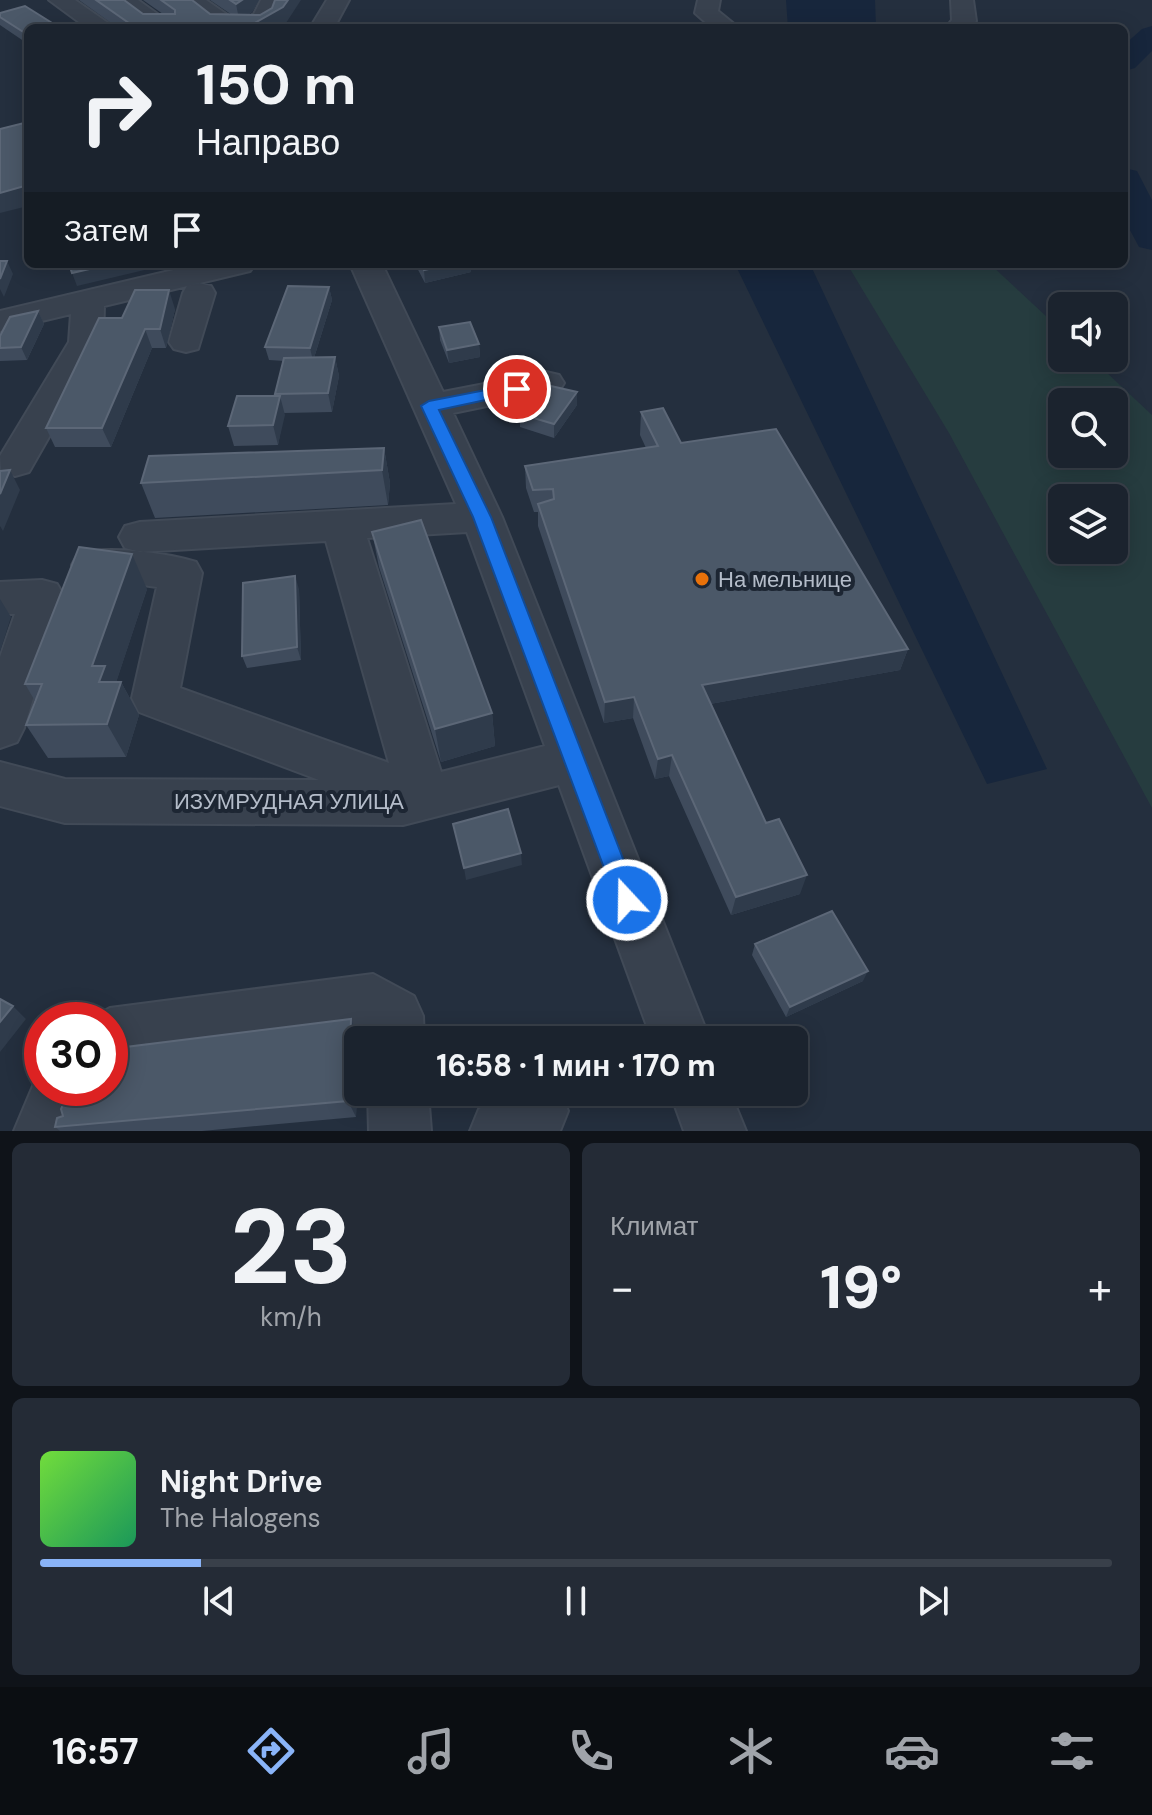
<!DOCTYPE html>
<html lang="ru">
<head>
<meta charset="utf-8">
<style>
	:root { --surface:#1b232e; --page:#242b36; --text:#f1f3f6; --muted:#a0a4aa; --line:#39404a; --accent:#8ab4f8 }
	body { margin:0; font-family:"DM Sans",sans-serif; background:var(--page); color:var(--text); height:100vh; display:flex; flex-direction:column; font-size:30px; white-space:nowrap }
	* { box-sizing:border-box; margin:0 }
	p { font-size:26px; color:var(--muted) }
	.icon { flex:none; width:44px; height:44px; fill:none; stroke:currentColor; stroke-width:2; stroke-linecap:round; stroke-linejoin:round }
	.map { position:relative; height:1131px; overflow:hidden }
	.side { display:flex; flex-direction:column; gap:12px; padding:12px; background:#0f1319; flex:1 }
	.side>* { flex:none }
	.banner { position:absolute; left:24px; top:24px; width:1104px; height:244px; border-radius:12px; box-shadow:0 4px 20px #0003,0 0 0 2px var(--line); background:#1b232e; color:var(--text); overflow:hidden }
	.controls { position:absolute; left:1048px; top:292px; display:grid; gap:16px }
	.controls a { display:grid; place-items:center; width:80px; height:80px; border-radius:12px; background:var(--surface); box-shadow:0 4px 20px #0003,0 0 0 2px var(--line); font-size:40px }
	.speed { position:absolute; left:24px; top:1002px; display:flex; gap:16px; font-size:40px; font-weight:700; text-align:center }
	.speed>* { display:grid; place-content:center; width:104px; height:104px; border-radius:50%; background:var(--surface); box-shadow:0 4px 20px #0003,0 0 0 2px var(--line); line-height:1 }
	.speed .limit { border:12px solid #d22; background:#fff; color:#111 }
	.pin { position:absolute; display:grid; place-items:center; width:68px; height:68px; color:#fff; margin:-34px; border:4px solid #fff; border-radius:50%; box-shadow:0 2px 8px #0007 }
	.me { position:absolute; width:88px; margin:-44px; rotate:339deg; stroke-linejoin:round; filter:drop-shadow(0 0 6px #0008) }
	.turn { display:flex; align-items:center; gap:28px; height:168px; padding:0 40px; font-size:36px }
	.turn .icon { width:104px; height:104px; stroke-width:2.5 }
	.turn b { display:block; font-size:56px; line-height:68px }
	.then { display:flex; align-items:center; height:76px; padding:0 40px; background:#0003; gap:16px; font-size:30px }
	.big { font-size:60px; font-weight:800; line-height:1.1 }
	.side .widget { flex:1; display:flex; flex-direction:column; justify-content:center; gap:12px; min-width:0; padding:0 28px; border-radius:12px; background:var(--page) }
	.side .dial { align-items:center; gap:0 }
	.dial b { font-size:104px; line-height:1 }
	.song { display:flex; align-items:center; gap:24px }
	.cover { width:96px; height:96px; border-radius:12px; background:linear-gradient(135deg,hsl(100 70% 55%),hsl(150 70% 35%)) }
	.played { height:8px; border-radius:4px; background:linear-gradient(90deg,var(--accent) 15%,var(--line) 15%) }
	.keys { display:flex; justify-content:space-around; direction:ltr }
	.heat { display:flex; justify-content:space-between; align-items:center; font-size:44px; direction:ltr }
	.side .tiles { flex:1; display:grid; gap:12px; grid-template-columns:1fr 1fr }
	.widget:last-child { grid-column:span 2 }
	.trip { position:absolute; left:344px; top:1026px; width:464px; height:80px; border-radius:12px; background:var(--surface); box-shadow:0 4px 20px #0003,0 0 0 2px var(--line); font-weight:800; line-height:80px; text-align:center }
	.tabs { display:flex; height:128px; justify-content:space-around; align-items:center; background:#0b0e12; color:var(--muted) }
	.tabs .icon { width:56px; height:56px }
	.tabs .on { color:var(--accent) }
	.tabs b { font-size:36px; color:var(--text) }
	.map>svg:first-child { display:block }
	.green { fill:#263c3f; fill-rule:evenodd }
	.water { fill:#17263c }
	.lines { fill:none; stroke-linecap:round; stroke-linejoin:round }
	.river { fill:#17263c; fill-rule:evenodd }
	.minor-casing { stroke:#414a57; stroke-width:4 }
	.minor { fill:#38414e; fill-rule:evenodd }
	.wall { fill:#3f4b5c }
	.shaded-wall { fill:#2f3b4b }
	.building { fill:#4b5868; stroke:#5c6777; stroke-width:2 }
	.route { fill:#1a73e8; stroke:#114b97; stroke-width:2 }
	.food-dot { fill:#e8710a; stroke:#1d2633; stroke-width:3 }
	.labels { text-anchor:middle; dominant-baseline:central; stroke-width:8; stroke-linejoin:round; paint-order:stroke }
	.poi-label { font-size:22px; fill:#b4bcc9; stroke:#1d2633; text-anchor:start }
	.street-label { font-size:22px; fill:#b4bcc9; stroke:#1d2633 }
</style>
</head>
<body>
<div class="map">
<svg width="1152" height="1131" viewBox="0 0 1152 1131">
	<rect width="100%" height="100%" fill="#242f3e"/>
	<path class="green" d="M847 264H990L1062 331V358H1091L1152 415V808L949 433ZM1062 402H1114V454H1062ZM1062 498H1114V550H1062Z"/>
	<path class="water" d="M786 0H875L876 28H788Z
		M735 264H810L1047 769 987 784Z"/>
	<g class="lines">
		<path class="river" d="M1152 26V51L1135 68 1124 71V45L1142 29Z
			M1124 168 1137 171 1152 200V250L1139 247 1124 219Z"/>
		<g class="minor-casing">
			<path id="minor" d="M49 0H75L115 28H87Z
				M112 0H138L177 28H149Z
				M180 0H206L239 23 254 14 261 0H283L272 23 263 28H216Z
				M327 0H349L334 28H310Z
				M698 0H720L718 11 739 28H712L695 13Z
				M951 0H973L976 21 970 28H946L952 20Z
				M199 264H255L250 271 104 306 103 342 29 472 15 476 1 472 0 456 69 342 71 314 0 331V311Z
				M350 264H382L443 392 546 372 559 375 564 383 559 391 453 413 502 517 710 1040H652L559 785 403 825 65 823 0 806V762L65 779 319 780 139 712 132 698 157 587 78 576 72 565 78 554C107 545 167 553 196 562L202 573 180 688 389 763 326 541 140 552 125 548 119 537 125 526 140 522 456 504ZM467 532 545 746 441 772 367 538Z
				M199 283 211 286 215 293 198 349 186 352 174 349 169 342 183 293 187 286Z
				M42 580 57 584 64 596 24 728 17 742 0 748V657L15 614H0V582Z
				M373 974 414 996 423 1016 424 1040H366V1033L110 1066V1020H88L110 1008Z
				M41 1067 42 1088H92L76 1125 79 1131H14Z
				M368 1092H428L431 1131H369Z
				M512 1092H561L568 1111 560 1131H470L479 1109Z
				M670 1092H730L746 1131H684Z"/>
		</g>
		<use href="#minor" class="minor"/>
	</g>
	<path class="wall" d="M79 0H124L143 14H163L143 0H192L210 14 232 15 210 0H259L252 12 247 15 286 23 278 28H118Z
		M0 13 28 28V44L0 25Z
		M415 264H470L471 272 425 283Z
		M329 287 332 300 314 358 335 357 339 376 332 412 284 413 278 445 234 446 228 426 276 396 284 361 269 360 265 347Z
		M175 309 166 348H152L111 447H55L46 428 122 318Z
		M38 311 44 324 27 360 0 361V348Z
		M439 327 479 344 480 357 449 363 440 340Z
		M577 405 554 438 520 427V414Z
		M641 412 681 443 908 649 900 670 710 704 766 823 800 894 731 915 669 776 655 779 633 718 604 723 538 526V512H534L526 488 525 466 646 448 640 435Z
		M384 448 390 483 388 505 155 518 141 483Z
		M372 532 492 713 495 746 441 762 379 567Z
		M147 589 116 682H121L139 715 126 757 48 758 26 725 35 701 25 684Z
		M299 589 301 660 247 668 242 656Z
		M755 944 863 981 786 1017 752 955Z
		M351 1019 359 1037 356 1117 202 1131H60L55 1127Z"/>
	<path class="shaded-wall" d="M242 0H259L252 12 239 19 236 4Z
		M288 0H301L286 23 278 28H246Z
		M28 185V206L0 213V193Z
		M7 261 13 274 4 297 0 289V279Z
		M111 264H152L153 268 77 286 72 273Z
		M450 264H470L471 272 425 283 424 270Z
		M329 287 332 300 313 361 310 348Z
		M169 290 175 309 166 348 160 329Z
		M38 311 44 324 27 360 21 347Z
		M145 329 152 348 111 447 102 428Z
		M479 344 480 357 449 363 447 350Z
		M335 357 339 376 332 412 328 393Z
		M577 392V405L554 438V424Z
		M280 396 285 415 278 445 273 425Z
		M384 448 390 483 388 505 382 470Z
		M10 470 20 490 3 531 0 526V494Z
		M132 554 147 589 115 686 121 682 139 715 126 757 107 724 99 682 92 666Z
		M295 576 299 589 301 660 297 647Z
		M0 599 11 617 0 652Z
		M908 649 900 670 699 706 702 685Z
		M634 697 633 718 604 723 605 702Z
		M492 713 495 746 441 762 435 729Z
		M672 755 669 776 655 779 658 759Z
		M521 853 522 865 466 880 464 868Z
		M807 875 800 894 731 915 736 897Z
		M868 971 863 981 786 1017 790 1007Z
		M13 1006 26 1019 0 1052V1022Z
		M351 1019 359 1037 356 1117 348 1101Z"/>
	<path class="building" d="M96 0H124L143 14H175V10L161 0H192L210 14 260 15 272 8 275 0H288L283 7 246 28H136Z
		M230 0H242L236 4Z
		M25 6 60 28H28V35L0 17V13Z
		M28 122V185L0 193V129Z
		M0 261H7L0 279Z
		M69 264H111L72 273Z
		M420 264H450L424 270Z
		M288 286 329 287 310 348 265 347Z
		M135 290H169L160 329H145L102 428H46L99 318H122Z
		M38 311 21 347 0 348V336L10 317Z
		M470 322 479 344 447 350 439 327Z
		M335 357 328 393 275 394 284 358Z
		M542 384 577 392 554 424 520 414Z
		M237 396H280L273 425 228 426Z
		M663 408 681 443 776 429 908 649 702 685 766 823 779 819 807 875 736 897 672 755 658 759 634 697 605 702 538 504 554 499 553 489 533 490 525 466 658 446 641 412Z
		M384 448 382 470 141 483 149 456Z
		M10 470 0 494V471Z
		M421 520 492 713 435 729 372 532Z
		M79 547 132 554 92 666H105L99 682H121L107 724 26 725 42 684H25Z
		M295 576 297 647 242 656 243 583Z
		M508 809 521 853 464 868 453 824Z
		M832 911 868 971 790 1007 755 944Z
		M0 999 13 1006 0 1022Z
		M351 1019 348 1101 55 1127 57 1118 63 1116 61 1109 70 1088H110V1049Z"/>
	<path class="route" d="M517 384 525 389 523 392 439 410 491 517 639 900 636 908 627 911 619 908 616 900 473 517 421 406 429 401Z"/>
	<circle class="food-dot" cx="702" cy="579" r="8"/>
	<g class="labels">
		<g class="poi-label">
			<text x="718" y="579">На мельнице</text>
		</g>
		<g class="street-label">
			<text x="289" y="801">ИЗУМРУДНАЯ УЛИЦА</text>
		</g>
	</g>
</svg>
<div class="controls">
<a><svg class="icon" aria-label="sound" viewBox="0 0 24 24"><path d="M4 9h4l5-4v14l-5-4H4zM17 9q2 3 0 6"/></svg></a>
<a><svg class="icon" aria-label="search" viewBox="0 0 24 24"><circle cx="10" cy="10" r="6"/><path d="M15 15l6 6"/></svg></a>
<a><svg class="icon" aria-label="layers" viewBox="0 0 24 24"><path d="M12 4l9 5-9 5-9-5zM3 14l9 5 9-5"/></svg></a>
</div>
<div class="speed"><div class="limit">30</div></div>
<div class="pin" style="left:517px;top:389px;background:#d93025"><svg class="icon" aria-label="arrive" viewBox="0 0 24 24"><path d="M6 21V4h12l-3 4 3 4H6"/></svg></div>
<svg class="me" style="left:627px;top:900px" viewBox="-20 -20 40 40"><circle r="17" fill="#1a73e8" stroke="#fff" stroke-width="3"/><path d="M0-11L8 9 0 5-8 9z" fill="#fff"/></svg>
<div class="trip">16:58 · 1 мин · 170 m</div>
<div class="banner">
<div class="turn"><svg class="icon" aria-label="right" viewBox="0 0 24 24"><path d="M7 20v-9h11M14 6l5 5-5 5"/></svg><div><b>150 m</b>Направо</div></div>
<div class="then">Затем<svg class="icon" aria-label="arrive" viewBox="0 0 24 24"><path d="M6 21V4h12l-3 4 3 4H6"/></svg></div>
</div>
</div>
<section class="side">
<div class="tiles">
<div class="widget dial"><b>23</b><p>km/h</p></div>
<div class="widget"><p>Климат</p>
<div class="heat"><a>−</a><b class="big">19°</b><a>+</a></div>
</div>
<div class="widget">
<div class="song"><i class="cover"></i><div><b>Night Drive</b><p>The Halogens</p></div></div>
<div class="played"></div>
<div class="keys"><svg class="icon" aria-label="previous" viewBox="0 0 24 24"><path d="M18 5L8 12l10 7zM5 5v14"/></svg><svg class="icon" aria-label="pause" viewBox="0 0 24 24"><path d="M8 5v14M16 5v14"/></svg><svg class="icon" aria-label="next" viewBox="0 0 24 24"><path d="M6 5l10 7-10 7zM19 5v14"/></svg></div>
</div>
</div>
</section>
<nav class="tabs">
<b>16:57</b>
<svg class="icon on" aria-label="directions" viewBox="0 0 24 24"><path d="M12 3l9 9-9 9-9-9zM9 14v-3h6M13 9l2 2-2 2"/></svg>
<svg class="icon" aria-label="music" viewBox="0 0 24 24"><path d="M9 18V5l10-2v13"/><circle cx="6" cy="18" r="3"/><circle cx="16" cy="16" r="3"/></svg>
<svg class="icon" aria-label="phone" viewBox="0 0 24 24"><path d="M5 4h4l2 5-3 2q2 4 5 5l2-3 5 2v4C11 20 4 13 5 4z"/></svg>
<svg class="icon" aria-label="climate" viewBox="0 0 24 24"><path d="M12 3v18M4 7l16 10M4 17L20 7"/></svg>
<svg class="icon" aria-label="car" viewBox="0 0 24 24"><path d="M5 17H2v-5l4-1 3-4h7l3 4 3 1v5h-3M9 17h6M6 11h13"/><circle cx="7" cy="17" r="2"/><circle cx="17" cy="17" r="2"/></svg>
<svg class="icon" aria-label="filters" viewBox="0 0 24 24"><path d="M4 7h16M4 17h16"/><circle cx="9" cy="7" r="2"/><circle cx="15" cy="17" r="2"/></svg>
</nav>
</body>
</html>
